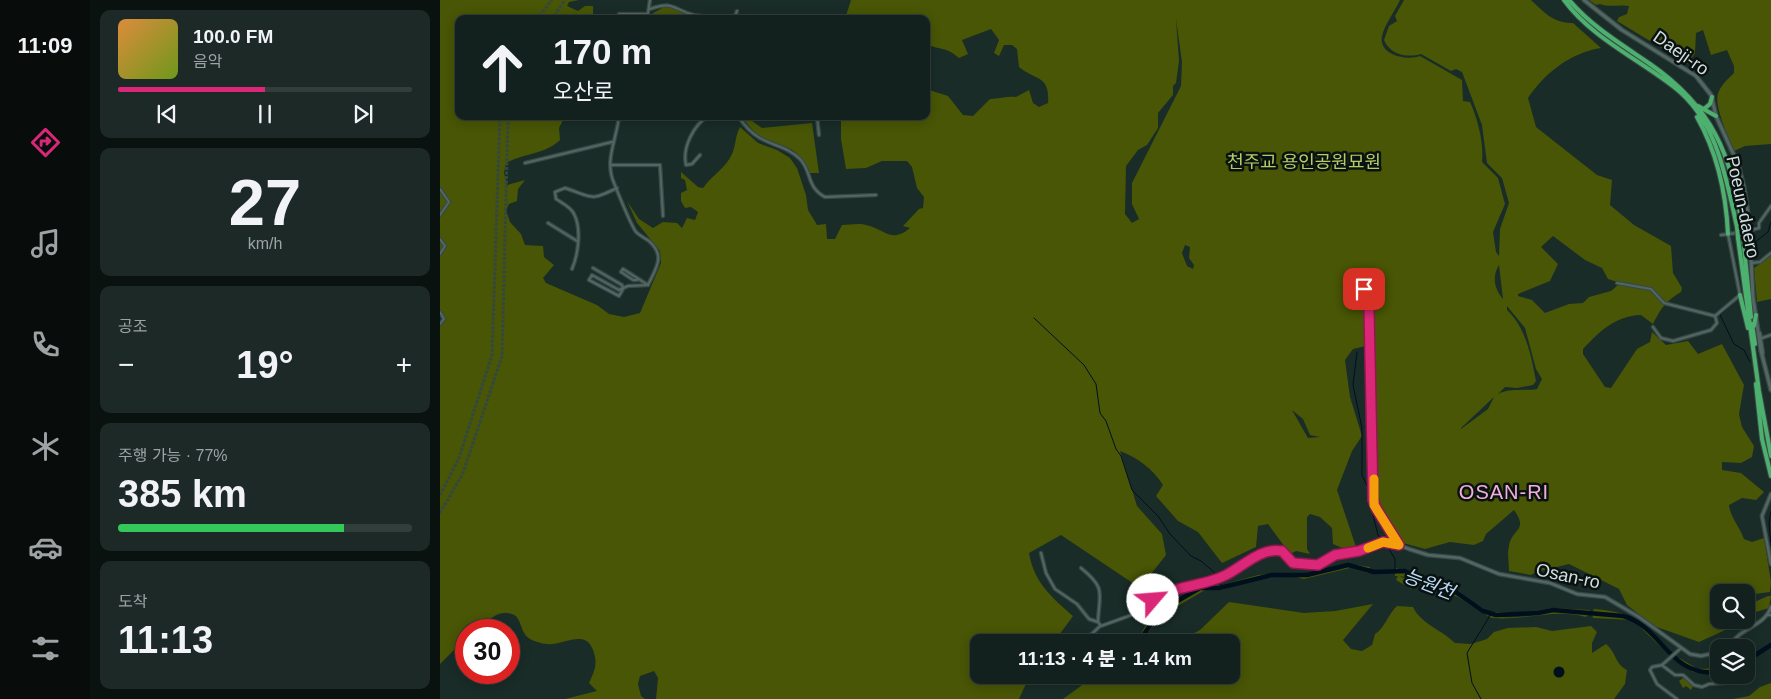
<!DOCTYPE html>
<html lang="ko">
<head>
<meta charset="utf-8">
<style>
	:root { --surface:#13211e; --page:#1c2927; --text:#f1f3f6; --muted:#9da3a4; --line:#323e3c; --accent:#db2777 }
	body { margin:0; font-family:Arial,"Noto Sans KR",sans-serif; background:var(--page); color:var(--text); height:100vh; display:flex; flex-direction:column; font-size:19px; white-space:nowrap }
	* { box-sizing:border-box; margin:0 }
	p { font-size:16px; color:var(--muted) }
	.icon { flex:none; width:28px; height:28px; fill:none; stroke:currentColor; stroke-width:2; stroke-linecap:round; stroke-linejoin:round }
	.map { position:relative; flex:1; overflow:hidden }
	.sheet { display:flex; flex-direction:column; gap:10px; padding:10px; background:#0a1210; width:350px }
	.sheet>* { flex:none }
	.guide { position:absolute; left:15px; top:15px; width:475px; height:105px; border-radius:10px; box-shadow:0 2px 12px #0003,0 0 0 1px var(--line); background:#13211e; color:var(--text); overflow:hidden }
	.controls { position:absolute; left:1270px; top:584px; display:grid; gap:10px }
	.controls a { display:grid; place-items:center; width:45px; height:45px; border-radius:10px; background:var(--surface); box-shadow:0 2px 12px #0003,0 0 0 1px var(--line); font-size:25px }
	.speed { position:absolute; left:15px; top:619px; display:flex; gap:10px; font-size:25px; font-weight:700; text-align:center }
	.speed>* { display:grid; place-content:center; width:65px; height:65px; border-radius:50%; background:var(--surface); box-shadow:0 2px 12px #0003,0 0 0 1px var(--line); line-height:1 }
	.speed .limit { border:8px solid #d22; background:#fff; color:#111 }
	.pin { position:absolute; display:grid; place-items:center; width:42px; height:42px; color:#fff; margin:-21px; border-radius:10px; box-shadow:0 2px 8px #0006 }
	.me { position:absolute; width:55px; margin:-28px; rotate:63deg; stroke-linejoin:round; filter:drop-shadow(0 0 4px #0008) }
	.turn { display:flex; align-items:center; gap:18px; height:105px; padding:0 15px; font-size:22px }
	.turn .icon { width:65px; height:65px; stroke-width:2.5 }
	.turn b { display:block; font-size:35px; line-height:42px }
	.big { font-size:38px; font-weight:800; line-height:1.1 }
	.sheet .widget { flex:1; display:flex; flex-direction:column; justify-content:center; gap:8px; min-width:0; padding:0 18px; border-radius:10px; background:var(--page) }
	.sheet .dial { align-items:center; gap:0 }
	.dial b { font-size:65px; line-height:1 }
	.song { display:flex; align-items:center; gap:15px }
	.cover { width:60px; height:60px; border-radius:8px; background:linear-gradient(135deg,hsl(30 70% 55%),hsl(80 70% 35%)) }
	.played { height:5px; border-radius:2px; background:linear-gradient(90deg,var(--accent) 50%,var(--line) 50%) }
	.keys { display:flex; justify-content:space-around; direction:ltr }
	.heat { display:flex; justify-content:space-between; align-items:center; font-size:28px; direction:ltr }
	.charge { height:8px; border-radius:4px; background:linear-gradient(90deg,#34c759 77%,var(--line) 0) }
	.trip { position:absolute; left:530px; top:634px; width:270px; height:50px; border-radius:10px; background:var(--surface); box-shadow:0 2px 12px #0003,0 0 0 1px var(--line); font-weight:800; line-height:50px; text-align:center }
	main { display:flex; flex:1; min-height:0 }
	.menu { display:flex; flex-direction:column; width:90px; justify-content:space-around; align-items:center; background:#080d0c; color:var(--muted) }
	.menu .icon { width:35px; height:35px }
	.menu .selected { color:var(--accent) }
	.menu b { font-size:22px; color:var(--text) }
	.map>svg:first-child { display:block }
	.green { fill:#485605; fill-rule:evenodd }
	.water { fill:#000f1e }
	.lines { fill:none; stroke-linecap:round; stroke-linejoin:round }
	.stream { stroke:#000f1e; stroke-width:1 }
	.river { stroke:#000f1e; stroke-width:4.5 }
	.secondary-tunnel { stroke:#354743; stroke-width:3; stroke-dasharray:3 1.5; stroke-linecap:butt }
	.minor-casing { stroke:#394946; stroke-width:4.5 }
	.tertiary-casing { stroke:#394946; stroke-width:5 }
	.secondary-casing { stroke:#394946; stroke-width:5.5 }
	.trunk-casing { stroke:#394946; stroke-width:6 }
	.minor { stroke:#526763; stroke-width:2 }
	.tertiary { stroke:#526763; stroke-width:2.5 }
	.secondary { stroke:#526763; stroke-width:3 }
	.trunk { stroke:#4cb06e; stroke-width:4 }
	.trunk-bridge-casing { stroke:#394946; stroke-width:6; stroke-linecap:butt }
	.trunk-bridge { stroke:#4cb06e; stroke-width:4 }
	.route-casing { stroke:#8e194d; stroke-width:12 }
	.route { stroke:#db2777; stroke-width:9 }
	.slow { stroke:#f59e0b; stroke-width:9 }
	.labels { text-anchor:middle; dominant-baseline:central; stroke-width:5; stroke-linejoin:round; paint-order:stroke }
	.street-label { font-size:18px; fill:#d3dfdc; stroke:#0a1211 }
	.park-label { font-size:18px; fill:#b5cc64; stroke:#0a1211 }
	.water-label { font-size:19px; font-style:italic; fill:#badaf7; stroke:#0a1211 }
	.quarter-label { font-size:20px; letter-spacing:1px; fill:#f3aedc; stroke:#0a1211 }
</style>
</head>
<body>
<main>
<nav class="menu">
<b>11:09</b>
<svg class="icon selected" aria-label="directions" viewBox="0 0 24 24"><path d="M12 3l9 9-9 9-9-9zM9 14v-3h6M13 9l2 2-2 2"/></svg>
<svg class="icon" aria-label="music" viewBox="0 0 24 24"><path d="M9 18V5l10-2v13"/><circle cx="6" cy="18" r="3"/><circle cx="16" cy="16" r="3"/></svg>
<svg class="icon" aria-label="phone" viewBox="0 0 24 24"><path d="M5 4h4l2 5-3 2q2 4 5 5l2-3 5 2v4C11 20 4 13 5 4z"/></svg>
<svg class="icon" aria-label="climate" viewBox="0 0 24 24"><path d="M12 3v18M4 7l16 10M4 17L20 7"/></svg>
<svg class="icon" aria-label="car" viewBox="0 0 24 24"><path d="M5 17H2v-5l4-1 3-4h7l3 4 3 1v5h-3M9 17h6M6 11h13"/><circle cx="7" cy="17" r="2"/><circle cx="17" cy="17" r="2"/></svg>
<svg class="icon" aria-label="filters" viewBox="0 0 24 24"><path d="M4 7h16M4 17h16"/><circle cx="9" cy="7" r="2"/><circle cx="15" cy="17" r="2"/></svg>
</nav>
<section class="sheet">
<div class="widget">
<div class="song"><i class="cover"></i><div><b>100.0 FM</b><p>음악</p></div></div>
<div class="played"></div>
<div class="keys"><svg class="icon" aria-label="previous" viewBox="0 0 24 24"><path d="M18 5L8 12l10 7zM5 5v14"/></svg><svg class="icon" aria-label="pause" viewBox="0 0 24 24"><path d="M8 5v14M16 5v14"/></svg><svg class="icon" aria-label="next" viewBox="0 0 24 24"><path d="M6 5l10 7-10 7zM19 5v14"/></svg></div>
</div>
<div class="widget dial"><b>27</b><p>km/h</p></div>
<div class="widget"><p>공조</p>
<div class="heat"><a>−</a><b class="big">19°</b><a>+</a></div>
</div>
<div class="widget"><p>주행 가능 · 77%</p><b class="big">385 km</b><div class="charge"></div></div>
<div class="widget"><p>도착</p><b class="big">11:13</b></div>
</section>
<div class="map">
<svg width="1331" height="699" viewBox="0 0 1331 699">
	<rect width="100%" height="100%" fill="#192c28"/>
	<path class="green" d="M0 0H139L129 2 127 6 138 11 145 6H153V19H19V116H125L119 128 120 140C104 155 84 153 66 163L64 173 67 185 85 180 78 189 77 201 69 204 66 210 70 222 81 234 85 245 103 246 104 257 114 265 103 278 106 283 157 305 169 314 184 317 200 313 221 263 220 251 197 223 187 201 199 219 213 228 223 222 237 223 242 228 247 218 255 220 258 212 251 207 245 208 241 201V193L247 190 245 180 241 178V172L258 187 263 188C271 176 286 168 292 154 296 145 295 136 300 127L318 143 337 150 350 158 357 168 366 195 368 210 377 225 386 224 387 239H395L402 225C409 225 419 223 426 225 445 229 451 244 470 228L463 226 479 209 483 208 484 197 477 188 472 167 467 161H442L426 168 406 169 401 139V116H486V89L508 96 523 115 533 116 550 99C560 99 567 96 576 97L589 90 593 103 599 107 608 103C610 75 596 81 579 67L577 49 572 45H564L559 56 554 53 559 40 551 29 522 40 528 54 519 58C505 46 502 51 486 44V19H405L411 0H960C955 11 945 24 942 36 938 55 967 61 980 56L1022 80 1023 101 1030 102C1038 119 1044 144 1042 162L1058 178 1065 204 1053 232 1056 252 1059 256 1060 229 1069 203 1062 178 1047 163 1042 125 1022 72 1016 69 1011 71 981 54C967 58 950 55 944 40L949 26 957 21 955 16 964 0H1091C1105 13 1113 23 1133 23L1161 48C1130 53 1105 73 1088 98L1096 127 1157 175 1172 180 1170 205 1194 225 1231 246 1233 273 1242 288 1241 292C1226 301 1221 308 1213 324L1201 315C1175 316 1160 331 1143 349V354L1165 387 1171 388 1197 349 1210 342 1212 332 1226 345 1248 341 1258 354 1282 344 1304 385 1299 414 1302 427 1314 446 1312 457 1301 463 1282 462V470L1301 473 1324 492 1316 500 1302 498 1289 505C1290 517 1300 527 1304 539L1312 542 1324 538 1331 582 1330 592 1307 595 1292 586 1289 592H1279V620H1298L1294 626 1259 642 1214 626 1187 605 1179 589 1129 564 1096 572 1091 575 1069 571C1069 563 1067 553 1069 546 1072 528 1089 531 1074 510L1046 534 1043 541 1034 545 1010 542 985 549 963 543 945 518 934 497 937 472 935 439 933 438 930 345 913 349 905 360 910 397 922 436 912 451 897 490 917 550 909 551 893 544 892 528 880 517 870 514 867 517V549L870 554 856 551 850 554 828 524 818 526 816 547 782 563 758 532 738 521 716 496 723 485C713 469 698 458 680 451L697 506 722 534 726 555 700 588 621 535 589 553C594 582 611 597 633 616L614 642H539V675H590L579 699H216L218 678 214 671 200 676 198 684 201 696 205 699H125L157 691 149 683C155 670 158 663 153 650 146 630 126 643 112 644 105 645 96 642 90 639 81 634 82 623 76 616 61 607 49 619 39 630H26V638L0 664V324L4 319 0 313ZM736 19 742 62 741 86 692 183V204L699 219 692 223 685 214 686 166 698 150 707 145 718 128V113L733 95V86L736 83 739 61ZM1113 236 1145 260 1162 268 1168 279 1184 284 1178 285 1171 291 1149 297 1143 303 1129 304 1105 313 1092 300 1078 296V294L1110 281 1118 264 1101 247ZM745 245 750 247 749 258 754 265 753 269 747 266 742 253ZM1059 265 1063 299C1054 289 1052 276 1059 265ZM1067 306 1085 328 1096 369 1102 379 1097 389C1084 391 1069 388 1058 394L1065 387 1077 388 1093 385 1096 381C1091 355 1086 328 1067 310ZM1054 397 1048 409 1021 429V428ZM852 410 863 419 870 435 880 437 868 438Z
		M1149 0H1331V144L1305 146 1294 151C1289 137 1272 104 1279 91 1282 84 1289 78 1294 73V66L1287 50 1271 55 1263 30 1256 33 1255 53 1248 64 1177 21 1179 17 1187 14 1189 6C1179 4 1170 8 1160 4L1156 5Z
		M228 5 244 13 278 19H211L213 13Z
		M301 116H305L322 128 372 123 379 173H369C355 141 344 150 320 136 312 131 307 123 301 116Z
		M1331 256V299L1317 302 1314 268Z
		M909 564 930 567 929 570 913 566 929 570 928 573 910 568 864 579 859 578 860 575 857 573 869 574Z
		M956 568 979 577 998 589 1015 591 1049 612 1088 613 1111 608 1150 610 1149 613 1117 610 1149 614 1146 617C1115 608 1084 621 1053 618L1049 617 1051 615C1068 620 1094 616 1111 611L1056 614 1043 610 1015 591 998 589 965 571H956Z
		M955 572H964L998 590 1014 592 1043 612 1050 614 1048 616 1018 597 987 587 968 577 955 576Z
		M842 573V576L816 579 781 590H765L726 613 725 609 758 587 781 585 782 587C762 589 762 585 744 599L760 588 784 587 782 585 818 575Z
		M958 576 976 582 971 589 956 580Z
		M1328 596H1331L1329 608 1316 612 1312 603Z
		M789 602 864 613 895 611 933 604 903 640 911 649 922 651 932 645 935 634C945 628 948 614 957 606L973 607C981 624 1002 630 1015 643L1031 644 1047 639 1054 632 1068 628 1096 627 1112 631 1151 626 1157 632 1152 643V653L1166 644C1177 653 1174 663 1187 670L1185 684 1174 699H623L656 675H791V642H737L760 630Z
		M1154 609C1198 613 1204 623 1233 653L1230 656 1228 654 1193 620 1153 618 1152 614H1157L1152 613Z
		M720 611 708 629 721 612 724 613 700 642H653L654 640 690 641 699 637 707 623Z
		M1234 655 1258 669 1279 668V671L1274 672H1279L1281 675 1253 672 1232 658 1245 665Z
		M1243 678 1253 686 1251 690 1246 686 1243 688 1239 681Z
		M1331 683V699H1293L1309 696 1320 687Z"/>
	<path class="water" d="M1113.5 672a5.5 5.5 0 1 1 11 0a5.5 5.5 0 1 1-11 0Z"/>
	<g class="lines">
		<path class="stream" d="M1314 243 1328 232 1331 222
			M1294 302 1280 315 1294 344 1304 350 1310 362
			M594 318 644 365 656 384 660 413 666 421 676 449 681 456 692 490 718 516 730 534 751 556 761 561 775 573 782 587
			M917 352 913 385 922 428V475L929 490 928 495 938 535 943 541
			M1331 511 1329 523 1331 545
			M946 544 955 559V571
			M1041 699 1032 683 1027 653 1051 614"/>
		<path class="river" d="M658 642H676
			M688 642 702 637 720 611 760 588H779L832 575H867L908 565 934 572 965 571 998 589 1014 591 1043 611 1056 615 1098 613 1113 610 1183 616C1222 626 1229 678 1279 672
			M1306 661 1331 645"/>
		<path class="secondary-tunnel" d="M97 19 112 0
			M112 19 125 0
			M0 495 19 458 52 355 60 116
			M0 513 23 473 62 356 68 116"/>
		<g class="minor-casing">
			<path id="minor" d="M210 9C234 0 233 10 254 15 265 17 279 17 290 19
				M177 19 179 14H208
				M207 19 210 0
				M294 19 297 11
				M179 116C177 139 164 160 174 183 178 193 191 225 196 232 200 236 205 238 209 241 226 256 216 268 208 285
				M298 116C304 125 311 133 320 138 334 146 348 147 360 159 372 171 366 187 385 197L436 195
				M377 116 379 135
				M260 155 252 164 246 165C242 147 254 125 268 116
				M85 163 172 142
				M172 165H220L223 216
				M0 189 9 202 0 215
				M108 223 137 241
				M1303 232 1319 228V223L1331 206
				M1281 235 1296 233
				M0 239 5 246 0 254
				M1312 263 1320 262 1331 253
				M153 268 182 285 183 289
				M132 269C138 255 142 229 134 214 131 207 122 203 116 199L115 192 125 188C153 197 149 202 177 188
				M183 269 208 285 188 286 179 290 152 275 149 280 179 296 183 289
				M183 269 181 272 193 280H197
				M1177 283 1211 289 1224 303 1275 316
				M0 312 4 319 0 324
				M1213 327 1221 338 1233 341 1271 330 1277 323 1275 316 1300 295 1288 234
				M1320 333 1323 353
				M1322 338 1331 335
				M601 553 606 573 615 589 637 604 649 619 658 622
				M641 568C667 589 659 593 658 622L661 626 700 612 713 600 730 590 785 576 824 553 835 550 842 551 853 563 878 565 895 555 919 551 943 542 959 545
				M1328 615H1331
				M621 642C628 636 632 641 640 640 647 640 655 631 660 626
				M1223 666 1235 675H1243L1254 685 1262 687 1269 684 1283 683 1285 675
				M1237 699 1217 684 1210 670 1212 667 1222 665 1240 649"/>
		</g>
		<g class="tertiary-casing">
			<path id="tertiary" d="M923 286 929 310 933 500 937 510 959 545 969 549 988 555 1020 558 1059 574 1110 583 1137 594 1165 597 1199 617 1250 654 1261 656 1279 652
				M1331 494 1322 516 1331 564
				M1289 648C1298 627 1324 628 1331 607"/>
		</g>
		<g class="secondary-casing">
			<path id="secondary" d="M1144 0 1182 30 1256 76 1271 95 1276 116 1298 164 1304 188 1309 221 1313 298 1321 351 1331 390"/>
		</g>
		<g class="trunk-casing">
			<path id="trunk" d="M1124 0C1152 38 1197 58 1234 87 1277 120 1286 178 1297 227
				M1129 0C1152 27 1181 44 1210 64 1272 107 1292 155 1302 227
				M1258 106 1276 116
				M1264 109 1270 104 1272 97
				M1257 117C1278 154 1286 192 1288 234
				M1303 237 1311 317
				M1298 238 1319 391 1331 456
				M1300 295 1308 328
				M1312 324 1315 344
				M1314 326 1316 315
				M1316 384 1322 439 1331 476"/>
		</g>
		<use href="#minor" class="minor"/>
		<use href="#tertiary" class="tertiary"/>
		<use href="#secondary" class="secondary"/>
		<use href="#trunk" class="trunk"/>
		<g class="trunk-bridge-casing">
			<path id="trunk-bridge" d="M1297 227 1298 238
				M1302 227 1303 237"/>
		</g>
		<use href="#trunk-bridge" class="trunk-bridge"/>
	</g>
	<g class="lines">
		<g class="route-casing">
			<path id="route" d="M713 600C739 584 762 587 786 575 804 566 821 547 842 551L853 563 878 565 895 555 919 551 943 542 959 545 937 510 933 500 929 310 924 289"/>
		</g>
		<use href="#route" class="route"/>
		<path class="slow" d="M928 548 943 542 959 545 934 505V479"/>
	</g>
	<g class="labels">
		<g class="street-label">
			<text transform="translate(1241 53) rotate(35)">Daeji-ro</text>
			<text transform="translate(1303 207) rotate(78)">Poeun-daero</text>
			<text transform="translate(1128 576) rotate(12)">Osan-ro</text>
		</g>
		<g class="park-label">
			<text x="864" y="162">천주교 용인공원묘원</text>
		</g>
		<g class="water-label">
			<text transform="translate(989 584) rotate(21)">능원천</text>
		</g>
		<g class="quarter-label">
			<text x="1064" y="492">OSAN-RI</text>
		</g>
	</g>
</svg>
<div class="controls">
<a><svg class="icon" aria-label="search" viewBox="0 0 24 24"><circle cx="10" cy="10" r="6"/><path d="M15 15l6 6"/></svg></a>
<a><svg class="icon" aria-label="layers" viewBox="0 0 24 24"><path d="M12 4l9 5-9 5-9-5zM3 14l9 5 9-5"/></svg></a>
</div>
<div class="speed"><div class="limit">30</div></div>
<div class="pin" style="left:924px;top:289px;background:#d93025"><svg class="icon" aria-label="arrive" viewBox="0 0 24 24"><path d="M6 21V4h12l-3 4 3 4H6"/></svg></div>
<svg class="me" style="left:713px;top:600px" viewBox="-20 -20 40 40"><circle r="19" fill="#fff"/><path d="M0-13L10 11 0 6-10 11z" fill="#db2777"/></svg>
<div class="trip">11:13 · 4 분 · 1.4 km</div>
<div class="guide">
<div class="turn"><svg class="icon" aria-label="ahead" viewBox="0 0 24 24"><path d="M12 20V5M6 11l6-6 6 6"/></svg><div><b>170 m</b>오산로</div></div>
</div>
</div>
</main>
</body>
</html>
